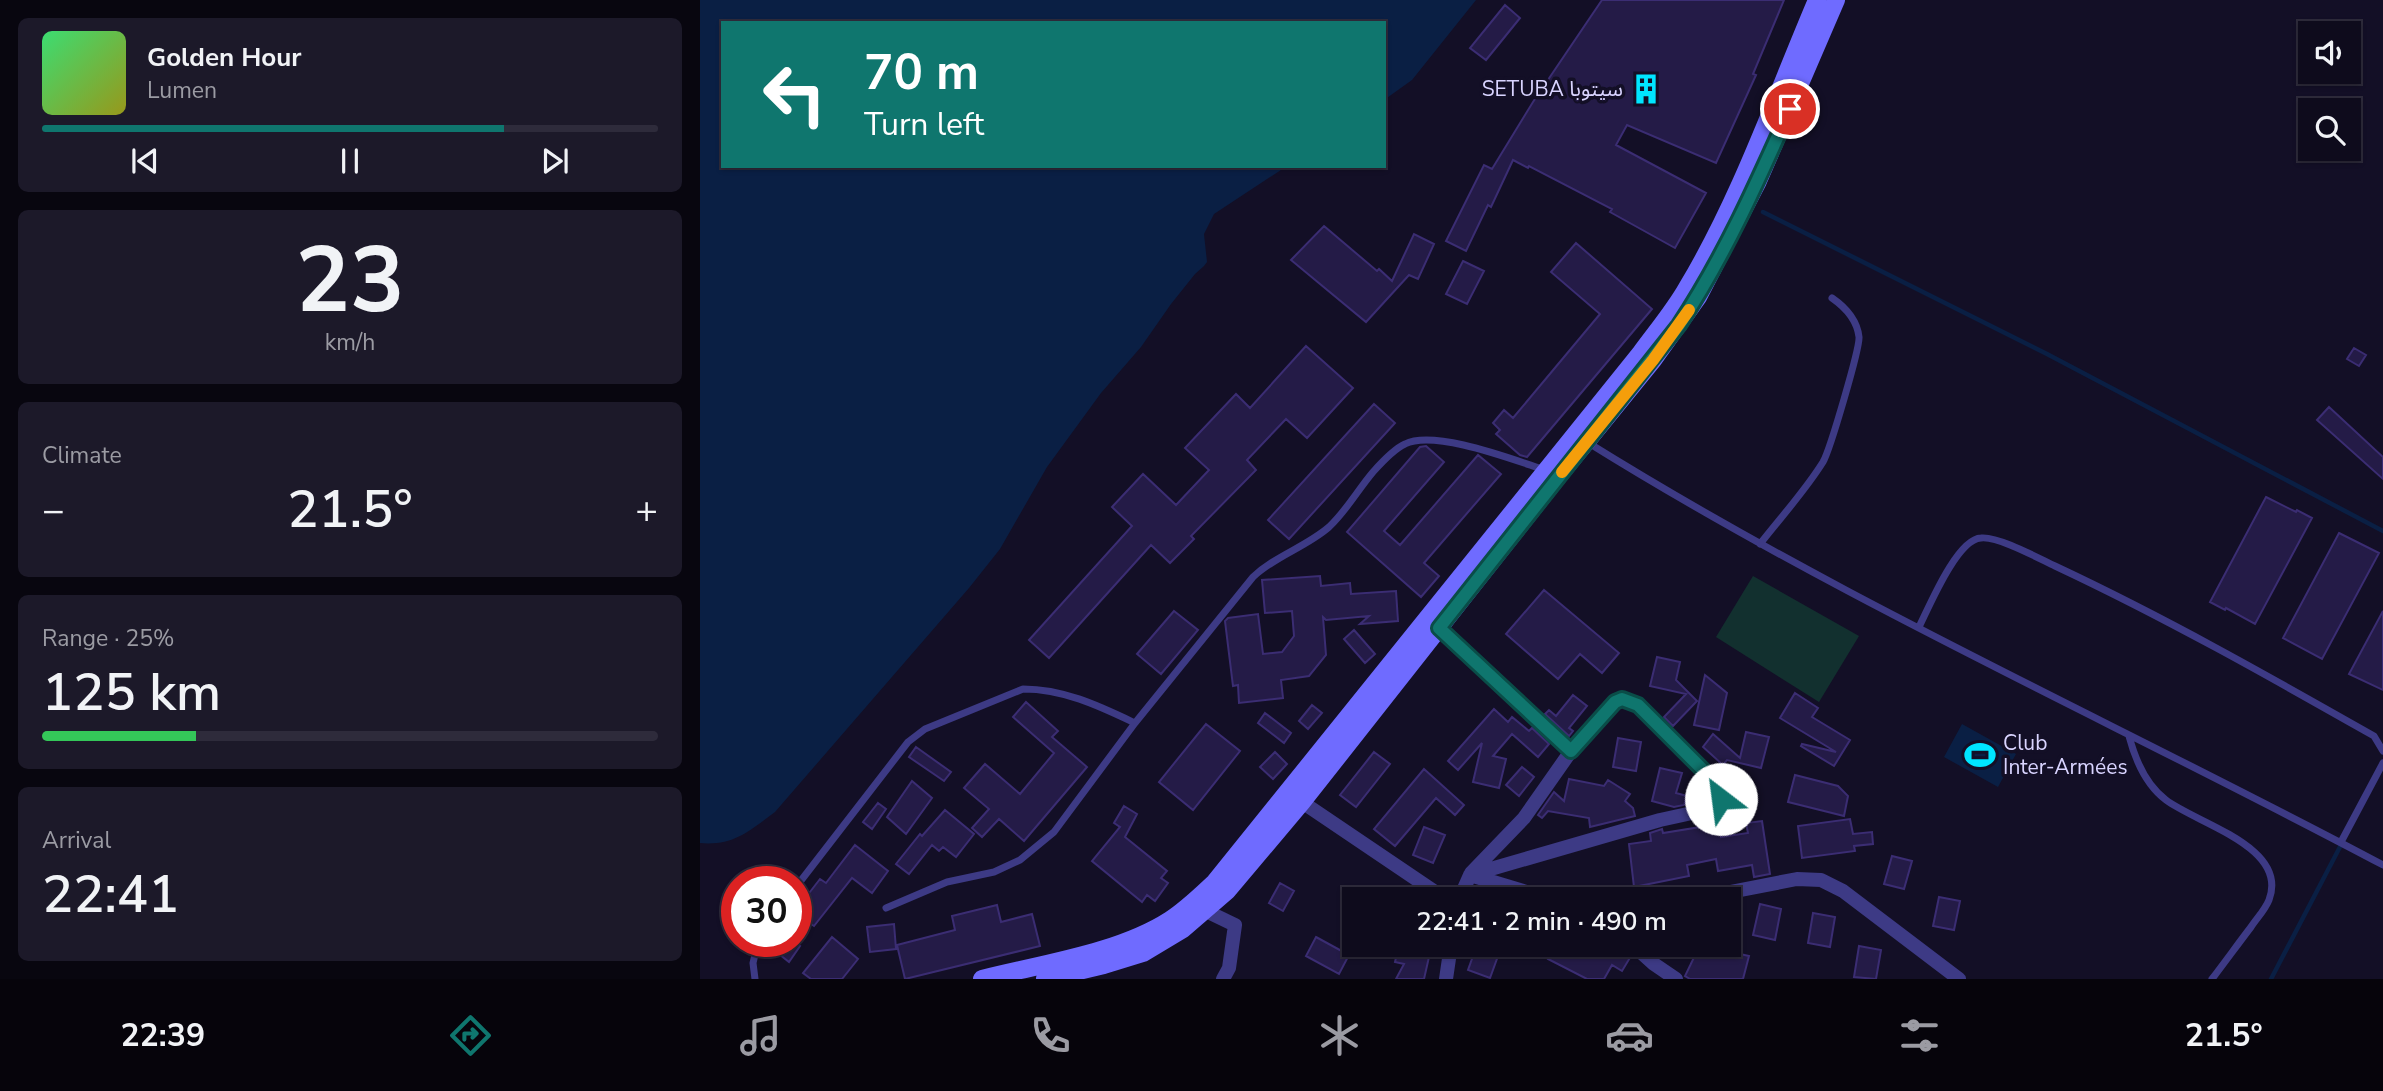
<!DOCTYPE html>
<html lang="en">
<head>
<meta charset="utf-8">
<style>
	:root { --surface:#0e0b1c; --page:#1c1929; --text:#f1f3f6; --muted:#9b9ba3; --line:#2e2b3b; --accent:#0f766e }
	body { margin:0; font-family:"Nunito Sans","Noto Sans Arabic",sans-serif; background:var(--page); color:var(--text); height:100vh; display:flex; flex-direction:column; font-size:26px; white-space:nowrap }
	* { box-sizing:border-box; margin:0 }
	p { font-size:23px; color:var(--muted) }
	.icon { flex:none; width:38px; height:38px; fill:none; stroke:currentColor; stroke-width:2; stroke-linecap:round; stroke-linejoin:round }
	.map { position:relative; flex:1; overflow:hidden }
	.details { display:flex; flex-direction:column; gap:18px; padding:18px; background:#08060f; width:700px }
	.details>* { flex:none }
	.hud { position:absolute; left:21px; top:21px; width:665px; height:147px; border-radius:0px; box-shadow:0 2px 5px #0004,0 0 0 2px var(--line); background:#0f766e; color:#fff; overflow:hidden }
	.fabs { position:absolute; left:1598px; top:21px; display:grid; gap:14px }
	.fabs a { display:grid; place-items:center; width:63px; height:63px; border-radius:0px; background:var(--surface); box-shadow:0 2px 5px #0004,0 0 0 2px var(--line); font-size:35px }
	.speed { position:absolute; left:21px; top:866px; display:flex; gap:14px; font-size:35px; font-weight:700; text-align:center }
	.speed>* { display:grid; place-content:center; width:91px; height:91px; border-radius:50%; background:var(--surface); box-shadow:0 2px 5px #0004,0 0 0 2px var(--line); line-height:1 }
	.speed .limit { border:10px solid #d22; background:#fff; color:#111 }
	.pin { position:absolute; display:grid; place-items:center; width:60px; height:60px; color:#fff; margin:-30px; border:4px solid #fff; border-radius:50%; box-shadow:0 2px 7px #0007 }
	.me { position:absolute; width:77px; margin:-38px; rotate:330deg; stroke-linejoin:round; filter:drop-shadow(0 0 5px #0008) }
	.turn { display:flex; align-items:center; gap:24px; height:147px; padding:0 28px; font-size:32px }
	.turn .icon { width:91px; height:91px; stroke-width:2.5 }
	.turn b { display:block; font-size:49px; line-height:60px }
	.big { font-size:52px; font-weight:600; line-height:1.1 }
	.details .card { flex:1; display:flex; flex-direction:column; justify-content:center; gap:10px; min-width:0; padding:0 24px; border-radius:10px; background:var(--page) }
	.details .dial { align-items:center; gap:0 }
	.dial b { font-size:91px; line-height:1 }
	.song { display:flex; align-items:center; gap:21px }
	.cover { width:84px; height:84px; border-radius:10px; background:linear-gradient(135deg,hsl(140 70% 55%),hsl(60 70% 35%)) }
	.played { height:7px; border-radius:4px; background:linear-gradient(90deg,var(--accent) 75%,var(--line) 75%) }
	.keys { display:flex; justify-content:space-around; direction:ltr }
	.heat { display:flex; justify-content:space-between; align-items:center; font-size:38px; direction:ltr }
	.charge { height:10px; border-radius:5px; background:linear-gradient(90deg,#34c759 25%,var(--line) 0) }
	.trip { position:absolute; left:642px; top:887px; width:399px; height:70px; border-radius:0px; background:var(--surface); box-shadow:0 2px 5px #0004,0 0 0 2px var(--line); font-weight:600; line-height:70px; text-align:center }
	.menu { display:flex; height:112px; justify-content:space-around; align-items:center; background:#06040b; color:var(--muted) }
	.menu .icon { width:49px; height:49px }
	.menu .on { color:var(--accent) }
	.menu b { font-size:32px; color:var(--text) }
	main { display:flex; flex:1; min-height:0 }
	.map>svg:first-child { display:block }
	.green { fill:#12302f }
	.water { fill:#0a1f44 }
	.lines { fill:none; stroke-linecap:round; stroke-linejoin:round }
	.stream { stroke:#0a1f44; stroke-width:4.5 }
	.building { fill:#241b47; stroke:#3b2d73; stroke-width:2 }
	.service { stroke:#3d3a85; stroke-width:7 }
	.minor { stroke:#3d3a85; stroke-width:14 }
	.secondary { stroke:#6f6bff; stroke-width:18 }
	.route-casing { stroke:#0a4d48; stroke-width:18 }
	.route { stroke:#0f766e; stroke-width:12 }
	.slow { stroke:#f59e0b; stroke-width:12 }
	.labels { text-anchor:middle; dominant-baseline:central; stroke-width:7; stroke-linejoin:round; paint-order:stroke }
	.poi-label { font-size:21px; fill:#d9d4ff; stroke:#130f26; text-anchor:end }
</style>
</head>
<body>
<main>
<section class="details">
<div class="card">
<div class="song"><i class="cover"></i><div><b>Golden Hour</b><p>Lumen</p></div></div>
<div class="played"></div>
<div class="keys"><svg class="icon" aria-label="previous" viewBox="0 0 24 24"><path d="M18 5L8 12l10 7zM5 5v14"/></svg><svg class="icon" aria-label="pause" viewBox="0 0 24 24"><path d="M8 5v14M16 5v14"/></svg><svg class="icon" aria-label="next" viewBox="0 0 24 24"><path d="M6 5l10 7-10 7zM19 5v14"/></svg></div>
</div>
<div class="card dial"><b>23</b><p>km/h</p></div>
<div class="card"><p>Climate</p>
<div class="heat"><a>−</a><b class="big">21.5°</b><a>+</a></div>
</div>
<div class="card"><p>Range · 25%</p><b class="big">125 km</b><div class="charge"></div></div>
<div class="card"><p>Arrival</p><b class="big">22:41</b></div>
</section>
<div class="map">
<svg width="1683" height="979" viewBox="0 0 1683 979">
	<rect width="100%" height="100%" fill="#130f26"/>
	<path class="green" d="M1053 576 1159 636 1119 702 1016 637Z"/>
	<path class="water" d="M0 0H776L712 80 684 100V23H23V166H587L514 214 504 234 507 262 504 266 495 274 471 304 441 347 401 393 347 467 300 549 269 588 75 812C49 831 34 846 0 843Z
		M1262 724 1316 754 1298 787 1244 757Z"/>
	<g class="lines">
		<path class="stream" d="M1063 212 1347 354 1683 531
			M1571 979 1642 843"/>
	</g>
	<path class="building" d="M902 0H1084L1053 74 1056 75 1016 163 927 125 916 145 1006 193 975 248 910 212 912 209 829 166 828 168 813 160 791 207 788 205 766 251 746 241 784 165 792 169 833 102Z
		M805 5 820 18 786 60 770 48Z
		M624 226 677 271 679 269 692 281 714 234 734 244 718 279 709 275 666 322 591 260Z
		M876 243 952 309 827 457 820 455 796 434 800 430 793 423 804 410 813 418 900 314 851 272Z
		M763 261 784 271 767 304 746 294Z
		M606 346 653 388 607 438 586 419 547 460 556 470 491 536 494 539 470 563 451 545 349 658 329 640 432 526 412 507 443 474 476 505 509 470 485 448 536 394 550 408Z
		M1654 348 1666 355 1659 366 1647 359Z
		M674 404 695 423 589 539 568 520Z
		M1629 407 1683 457V479L1617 420Z
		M726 446 744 462 684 531 700 545 778 455 801 474 724 563 739 576 721 597 647 532 720 447Z
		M1566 497 1596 512 1597 510 1612 518 1555 624 1526 608 1525 610 1510 602Z
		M1639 533 1679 553 1622 659 1583 638Z
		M620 576 621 586 650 583 651 594 696 591 698 621 660 624 669 616 626 620 623 617 626 655 609 676 581 680 583 698 539 703 538 685 533 686 525 621 528 618 558 614 563 654 582 652 594 636 592 611 565 613 562 580Z
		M844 590 919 653 902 673 880 654 858 679 806 634Z
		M474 611 498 630 461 674 437 654Z
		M1683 611V690L1649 674Z
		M654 630 675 654 665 663 644 639Z
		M957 657 980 662 976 680 997 701 973 726 964 717 986 694 950 686Z
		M1005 675 1027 693 1019 730 994 725Z
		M1095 693 1118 708 1112 717 1150 740 1134 766 1101 746 1102 744 1136 752 1080 718Z
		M873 695 887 706 869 728 873 731 869 736 845 714 849 710 856 716Z
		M326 702 358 731 352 737 387 767 324 841 299 819 282 837 272 828 289 809 264 788 285 764 320 794 354 753 313 717Z
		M612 705 622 713 608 729 599 721Z
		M794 709 808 722 812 717 829 731 832 728 849 744 838 757 812 734 793 756 806 759 799 788 773 782 782 743 758 770 748 761Z
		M565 713 591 733 584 743 558 723Z
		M506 724 540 751 493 810 459 782Z
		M1046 732 1069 737 1061 768 1027 760 1023 765 1003 747 1013 734 1040 758Z
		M918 738 941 742 936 771 913 767Z
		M216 747 251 772 244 781 209 757Z
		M575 752 587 764 573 779 560 767Z
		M674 752 690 764 656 807 640 795Z
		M822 767 834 777 819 796 806 785Z
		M960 768 982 773 976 793 987 796 984 805 974 807 952 801Z
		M724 769 764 805 755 815 736 798 695 846 674 829Z
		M1095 775 1138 786 1148 796 1144 816 1088 802Z
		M869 779 904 786 908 780 930 794 925 801 933 808 935 816 890 827 889 818 848 811 842 818 838 815 854 792 864 801Z
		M212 781 232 798 206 834 187 817Z
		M178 803 186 809 172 829 163 822Z
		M424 806 437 814 425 837 467 871 461 878 468 883 455 901 447 895 442 902 392 861 420 827 414 823Z
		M245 810 274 834 256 857 243 847 239 851 232 845 209 874 196 864 220 834 222 836Z
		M1150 819 1153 834 1172 832 1173 844 1154 846 1155 851 1102 858 1098 826Z
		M1062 821 1070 874 1054 877 1052 865 1018 871 1016 859 987 865 989 876 934 887 929 844 951 841 950 833 962 829 963 833 1019 824 1021 837 1048 833 1046 823Z
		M724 827 745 835 733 863 713 855Z
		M155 845 188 871 172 893 152 878 114 926 96 914V910L120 879 126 883Z
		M1192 856 1212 861 1204 889 1184 884Z
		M580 883 594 891 583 911 569 903Z
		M1239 897 1260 901 1254 930 1233 926Z
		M1060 904 1081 909 1075 940 1053 935Z
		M297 905 301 922 332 914 340 946 205 979 197 945 255 930 252 916Z
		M1113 913 1135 917 1130 947 1108 943Z
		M194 924 196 949 170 952 167 927Z
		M132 937 158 959 142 979H111L103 973Z
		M616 937 649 955 639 974 606 956Z
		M64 942H94L100 946 89 962Z
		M777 945H802L790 978 768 970Z
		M855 945H918L931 956 922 971 912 965 904 979H887L848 959Z
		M1000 945 1049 956 1043 979H990L985 976Z
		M1159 946 1181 950 1176 979 1154 977Z
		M698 949 729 957 724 979H696L704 964 695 962Z"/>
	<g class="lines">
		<path class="service" d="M887 442C1142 601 1418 724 1683 865
			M1060 544C1081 517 1105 491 1123 462 1130 450 1160 348 1159 337 1157 319 1145 307 1132 298
			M1219 627C1229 607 1257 539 1281 538 1298 536 1338 558 1355 566 1464 617 1570 677 1674 736L1683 751
			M1429 736C1435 759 1446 785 1466 800 1498 824 1589 847 1569 900 1565 910 1557 918 1551 927 1538 944 1525 962 1512 979
			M1641 842 1683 763
			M96 887 208 742 225 729 323 689C364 689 399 706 435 723
			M186 908 247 882 294 872 320 860 354 832 435 723 553 577C575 556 606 547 629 527 647 510 657 491 673 472 681 463 694 449 705 444 734 429 814 460 845 470
			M55 979 53 963 58 942"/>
		<path class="minor" d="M739 628 871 751 824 818 771 873
			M602 802 747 900
			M770 875 960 820 992 813 1013 806 1021 797 1018 785 938 705C929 700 924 698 915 702L871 751
			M759 900 770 875 853 900
			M989 900 1097 879 1121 880 1143 891 1259 979
			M506 911 535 925 529 968 523 979
			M933 945 954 964 976 979
			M746 979 751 945"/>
		<path class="secondary" d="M282 979C341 964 419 953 470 920 487 909 501 895 515 882L940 354C956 332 974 311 987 288 1041 198 1076 96 1117 0
			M345 979 404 965 443 953 483 929 527 891 602 802 857 478 953 360 998 297 1058 181 1136 0"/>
	</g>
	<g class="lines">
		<g class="route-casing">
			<path id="route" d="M1021 799V791L1018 785 938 705 922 699 915 702 871 751 739 628 979 325C1024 257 1057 183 1090 109"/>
		</g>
		<use href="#route" class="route"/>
		<path class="slow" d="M862 472 953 360 989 310"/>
	</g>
	<defs>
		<g id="building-bare" transform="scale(2.415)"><path d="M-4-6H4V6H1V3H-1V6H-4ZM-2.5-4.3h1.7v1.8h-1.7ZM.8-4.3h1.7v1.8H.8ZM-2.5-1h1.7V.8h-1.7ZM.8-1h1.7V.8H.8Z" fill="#00e5ff" stroke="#130f26" stroke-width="2.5" paint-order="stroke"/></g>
		<g id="stadium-bare" transform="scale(2.415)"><path d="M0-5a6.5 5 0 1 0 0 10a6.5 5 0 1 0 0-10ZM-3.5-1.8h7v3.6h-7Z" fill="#00e5ff" stroke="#130f26" stroke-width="2.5" paint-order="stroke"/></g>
	</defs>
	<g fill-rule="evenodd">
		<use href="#building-bare" x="946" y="89"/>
		<use href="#stadium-bare" x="1280" y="755"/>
	</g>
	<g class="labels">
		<g class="poi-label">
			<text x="923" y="89">SETUBA سيتوبا</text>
			<text x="1303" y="743" text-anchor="start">Club<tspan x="1303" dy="24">Inter-Armées</tspan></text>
		</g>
	</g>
</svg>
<div class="fabs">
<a><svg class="icon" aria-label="sound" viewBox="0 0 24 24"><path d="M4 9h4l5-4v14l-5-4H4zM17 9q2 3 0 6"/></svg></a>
<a><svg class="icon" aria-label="search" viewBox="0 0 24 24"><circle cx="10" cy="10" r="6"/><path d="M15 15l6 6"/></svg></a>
</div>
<div class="speed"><div class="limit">30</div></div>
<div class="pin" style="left:1090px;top:109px;background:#d93025"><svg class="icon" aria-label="arrive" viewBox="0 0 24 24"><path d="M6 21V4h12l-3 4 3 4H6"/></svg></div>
<svg class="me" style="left:1021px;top:799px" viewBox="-20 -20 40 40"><circle r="19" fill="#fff"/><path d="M0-13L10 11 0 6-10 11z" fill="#0f766e"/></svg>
<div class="trip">22:41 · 2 min · 490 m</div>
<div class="hud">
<div class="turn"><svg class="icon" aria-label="left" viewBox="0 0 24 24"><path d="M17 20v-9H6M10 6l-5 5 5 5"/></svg><div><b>70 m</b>Turn left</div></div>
</div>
</div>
</main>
<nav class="menu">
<b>22:39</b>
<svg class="icon on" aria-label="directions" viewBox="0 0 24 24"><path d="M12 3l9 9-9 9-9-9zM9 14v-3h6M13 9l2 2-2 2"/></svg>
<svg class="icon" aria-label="music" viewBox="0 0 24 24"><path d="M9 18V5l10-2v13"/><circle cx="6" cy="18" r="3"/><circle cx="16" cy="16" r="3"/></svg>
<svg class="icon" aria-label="phone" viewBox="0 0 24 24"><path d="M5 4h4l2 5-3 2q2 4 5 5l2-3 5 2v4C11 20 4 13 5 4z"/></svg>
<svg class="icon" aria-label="climate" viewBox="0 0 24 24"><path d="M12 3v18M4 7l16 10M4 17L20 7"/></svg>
<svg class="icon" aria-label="car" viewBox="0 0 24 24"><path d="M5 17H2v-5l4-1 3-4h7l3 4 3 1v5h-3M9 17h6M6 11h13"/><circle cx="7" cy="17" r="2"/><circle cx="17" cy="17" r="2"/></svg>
<svg class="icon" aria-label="filters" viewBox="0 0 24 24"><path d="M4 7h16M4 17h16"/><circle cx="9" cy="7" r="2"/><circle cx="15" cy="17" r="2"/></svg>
<b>21.5°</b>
</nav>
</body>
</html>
